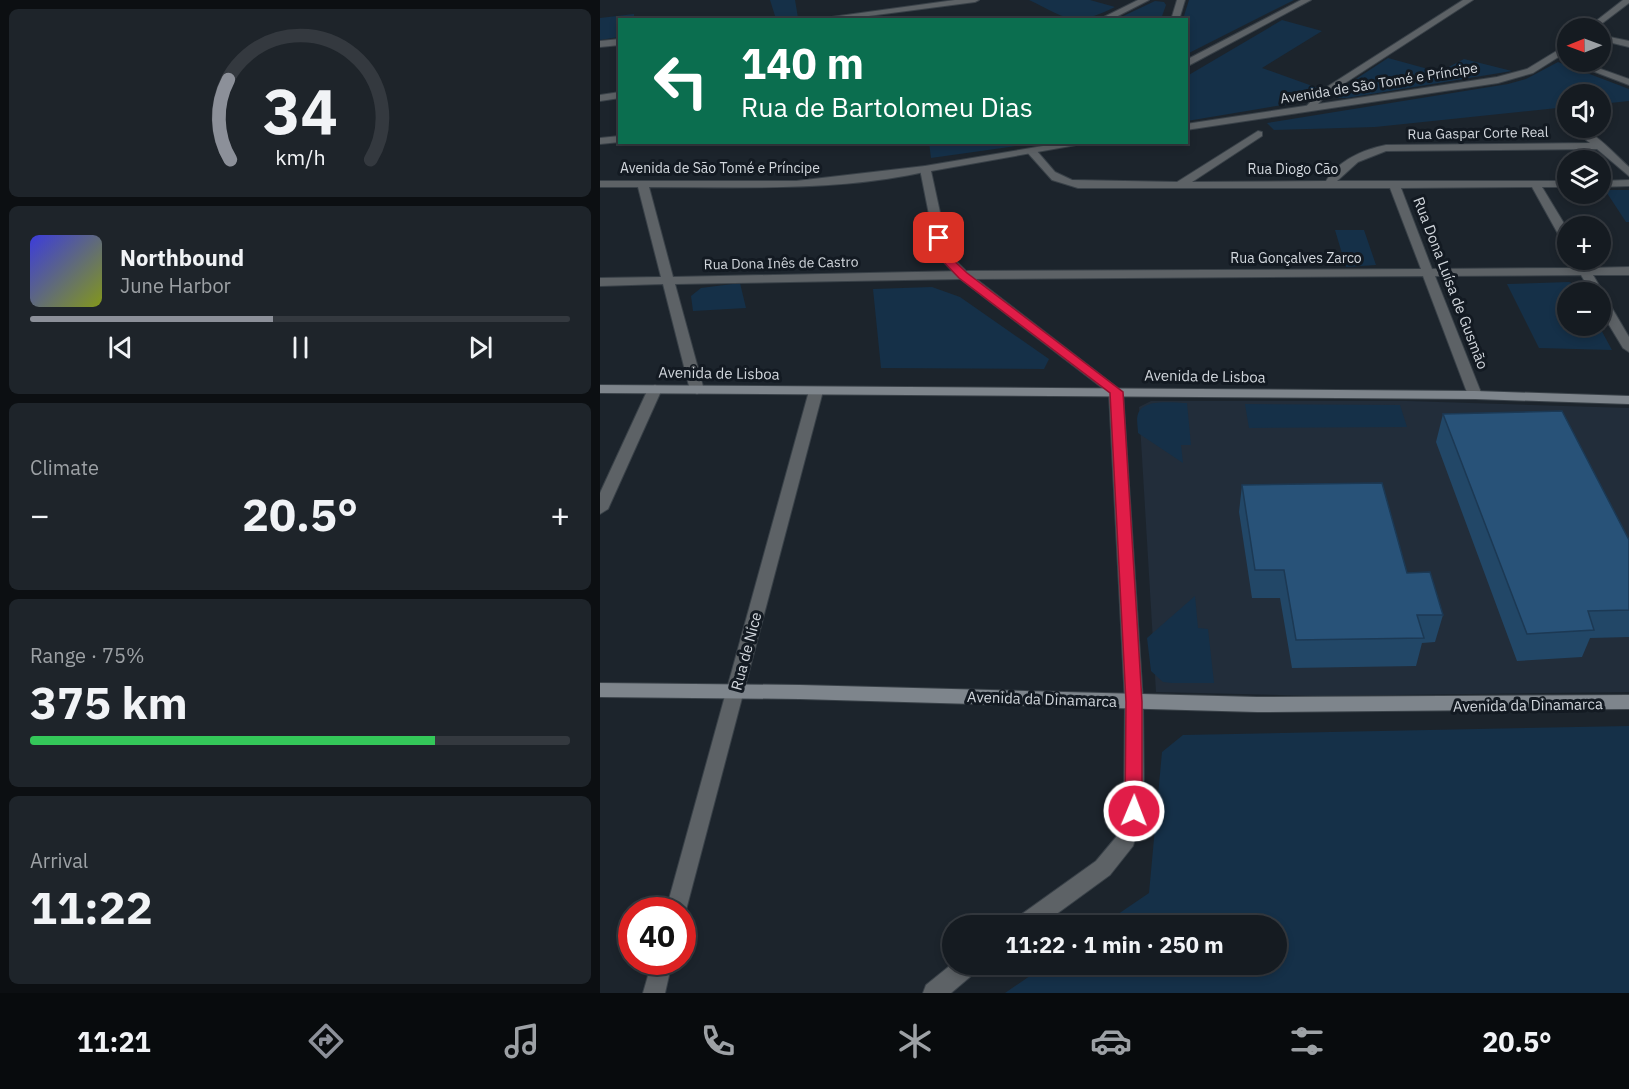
<!DOCTYPE html>
<html lang="en">
<head>
<meta charset="utf-8">
<style>
	:root { --surface:#151b21; --page:#1e242a; --text:#f1f3f6; --muted:#9da1a5; --line:#34393f; --accent:#8c9099 }
	body { margin:0; font-family:"IBM Plex Sans",sans-serif; background:var(--page); color:var(--text); height:100vh; display:flex; flex-direction:column; font-size:22px; white-space:nowrap }
	* { box-sizing:border-box; margin:0 }
	p { font-size:20px; color:var(--muted) }
	.icon { flex:none; width:33px; height:33px; fill:none; stroke:currentColor; stroke-width:2; stroke-linecap:round; stroke-linejoin:round }
	.map { position:relative; flex:1; overflow:hidden }
	.sheet { display:flex; flex-direction:column; gap:9px; padding:9px; background:#0c0f12; width:600px }
	.sheet>* { flex:none }
	.banner { position:absolute; left:18px; top:18px; width:570px; height:126px; border-radius:0px; box-shadow:0 3px 9px #0003,0 0 0 2px var(--line); background:#0b6e4f; color:#fff; overflow:hidden }
	.needle { width:39px; rotate:269deg }
	.controls { position:absolute; left:957px; top:18px; display:grid; gap:12px }
	.controls a { display:grid; place-items:center; width:54px; height:54px; border-radius:50%; background:var(--surface); box-shadow:0 3px 9px #0003,0 0 0 2px var(--line); font-size:30px }
	.speed { position:absolute; left:18px; top:897px; display:flex; gap:12px; font-size:30px; font-weight:700; text-align:center }
	.speed>* { display:grid; place-content:center; width:78px; height:78px; border-radius:50%; background:var(--surface); box-shadow:0 3px 9px #0003,0 0 0 2px var(--line); line-height:1 }
	.speed .limit { border:9px solid #d22; background:#fff; color:#111 }
	.pin { position:absolute; display:grid; place-items:center; width:51px; height:51px; color:#fff; margin:-26px; border-radius:12px; box-shadow:0 3px 9px #0006 }
	.me { position:absolute; width:66px; margin:-33px; rotate:1deg; stroke-linejoin:round; filter:drop-shadow(0 0 4px #0008) }
	.turn { display:flex; align-items:center; gap:21px; height:126px; padding:0 24px; font-size:27px }
	.turn .icon { width:78px; height:78px; stroke-width:2.5 }
	.turn b { display:block; font-size:42px; line-height:51px }
	.big { font-size:45px; font-weight:700; line-height:1.1 }
	.sheet .card { flex:1; display:flex; flex-direction:column; justify-content:center; gap:9px; min-width:0; padding:0 21px; border-radius:9px; background:var(--page) }
	.sheet .dial { align-items:center; gap:0 }
	.dial svg { height:156px; overflow:visible; fill:none; stroke:var(--line); stroke-width:7; stroke-linecap:round; text-anchor:middle }
	.dial text { fill:var(--text); stroke:none }
	.song { display:flex; align-items:center; gap:18px }
	.cover { width:72px; height:72px; border-radius:9px; background:linear-gradient(135deg,hsl(240 70% 55%),hsl(70 70% 35%)) }
	.played { height:6px; border-radius:3px; background:linear-gradient(90deg,var(--accent) 45%,var(--line) 45%) }
	.keys { display:flex; justify-content:space-around; direction:ltr }
	.heat { display:flex; justify-content:space-between; align-items:center; font-size:33px; direction:ltr }
	.charge { height:9px; border-radius:4px; background:linear-gradient(90deg,#34c759 75%,var(--line) 0) }
	.trip { position:absolute; left:342px; top:915px; width:345px; height:60px; border-radius:30px; background:var(--surface); box-shadow:0 3px 9px #0003,0 0 0 2px var(--line); font-weight:700; line-height:60px; text-align:center }
	.tabs { display:flex; height:96px; justify-content:space-around; align-items:center; background:#080b0d; color:var(--muted) }
	.tabs .icon { width:42px; height:42px }
	.tabs .on { color:var(--accent) }
	.tabs b { font-size:27px; color:var(--text) }
	main { display:flex; flex:1; min-height:0 }
	.map>svg:first-child { display:block }
	.built { fill:#222d3a }
	.green { fill:#153048 }
	.lines { fill:none; stroke-linecap:round; stroke-linejoin:round }
	.minor-casing { stroke:#394148; stroke-width:2 }
	.tertiary-casing { stroke:#394148; stroke-width:2 }
	.secondary-casing { stroke:#394148; stroke-width:2 }
	.minor { fill:#5d6266; fill-rule:evenodd }
	.tertiary { fill:#5d6266; fill-rule:evenodd }
	.secondary { fill:#7e858c; fill-rule:evenodd }
	.wall { fill:#224767 }
	.building { fill:#285278; stroke:#1c3954; stroke-width:1.5 }
	.route { fill:#e11d48; stroke:#92132f; stroke-width:1.5 }
	.labels { text-anchor:middle; dominant-baseline:central; stroke-width:6; stroke-linejoin:round; paint-order:stroke }
	.far-street-label { font-size:14px; fill:#d2d7dd; stroke:#131a22 }
	.street-label { font-size:15px; fill:#d2d7dd; stroke:#131a22 }
</style>
</head>
<body>
<main>
<section class="sheet">
<div class="card dial"><svg viewBox="0 0 100 80">
<path d="M14 69A42 42 0 1 1 86 69"/>
<path d="M14 69A42 42 0 0 1 13 28" stroke="#8c9099"/>
<text x="50" y="56" font-size="32" font-weight="700">34</text>
<text x="50" y="72" font-size="11">km/h</text>
</svg></div>
<div class="card">
<div class="song"><i class="cover"></i><div><b>Northbound</b><p>June Harbor</p></div></div>
<div class="played"></div>
<div class="keys"><svg class="icon" aria-label="previous" viewBox="0 0 24 24"><path d="M18 5L8 12l10 7zM5 5v14"/></svg><svg class="icon" aria-label="pause" viewBox="0 0 24 24"><path d="M8 5v14M16 5v14"/></svg><svg class="icon" aria-label="next" viewBox="0 0 24 24"><path d="M6 5l10 7-10 7zM19 5v14"/></svg></div>
</div>
<div class="card"><p>Climate</p>
<div class="heat"><a>−</a><b class="big">20.5°</b><a>+</a></div>
</div>
<div class="card"><p>Range · 75%</p><b class="big">375 km</b><div class="charge"></div></div>
<div class="card"><p>Arrival</p><b class="big">11:22</b></div>
</section>
<div class="map">
<svg width="1029" height="993" viewBox="0 0 1029 993">
	<rect width="100%" height="100%" fill="#1c242c"/>
	<path class="built" d="M551 401H807L1029 408V692L718 696 556 692 539 407Z"/>
	<path class="green" d="M170 0H195L198 18 176 19Z
		M429 0H490L515 7C472 28 469 19 429 0Z
		M589 0H694L587 54 586 20 583 19Z
		M555 1 564 2 566 5 561 19H517Z
		M34 14V19L20 20 19 37 0 40V18Z
		M682 20 722 31 662 68 718 88 688 104 587 121V76Z
		M788 58 839 72 864 59 912 71 747 98H738L733 94Z
		M958 62 1029 89V101L1001 104 1000 94H968L967 107 775 127 674 130 667 123 908 84 926 79Z
		M329 142H437V143L331 158Z
		M1005 190H1029V222H1026Z
		M735 230H764L776 265 746 267Z
		M969 282 979 286 983 292H968V326H999L1012 350 939 348 907 284Z
		M140 283 146 308 93 311 91 296 101 288Z
		M332 287 360 297 449 359 444 369 281 368 273 289Z
		M587 403 591 445H581L583 463 538 433C538 427 536 419 538 414 543 398 574 403 587 403Z
		M645 404 800 405 807 427 649 428Z
		M595 596 598 628 608 629 614 683H572L563 682 551 671 547 638Z
		M1029 726V993H405L446 965 676 964V926L502 925 549 893 562 752 583 735Z"/>
	<g class="lines">
		<g class="minor-casing">
			<path id="minor" d="M355 0H379L375 2 238 20H210Z
				M538 0H549L510 20H498Z
				M577 0H585L579 20H571Z
				M701 0H711L586 67V60Z
				M863 0H873L725 96 713 110H707L705 108 719 92Z
				M1000 35 1029 41V47L1000 40Z
				M20 39V45L0 47V41Z
				M969 62H981L1029 79V85Z
				M20 92V98L0 101V95Z
				M971 128C992 126 1014 154 1029 167V176L997 149 786 151 758 162 737 181H968V187H942L968 230V244L962 241 932 187 801 188 832 269 977 268 972 260H984L988 268 1029 267V275H993L1003 292 1001 295 1006 298 1029 337V352L1023 348 1000 310V292H991L981 275 835 276 882 395 875 399 868 395 823 276 363 279 75 284 104 390 97 394 90 390 63 284 0 286V278L61 277 38 187H0V181H196L325 166 329 167V171C238 192 142 187 49 187L73 277 363 271 821 269 790 188H478L452 180 427 152 436 150 455 172 472 180 577 182 658 131 662 132V136L592 182 726 181C739 160 762 150 786 145L990 143Z
				M20 136V142L0 144V138Z
				M1029 180V186L1000 187V181Z
				M55 385 62 389 8 509 0 514V493L48 389Z
				M216 387 223 391 86 910 82 917V910H66L209 391Z
				M52 962H72L65 993H43Z"/>
		</g>
		<g class="tertiary-casing">
			<path id="tertiary" d="M1023 0H1029V3L996 28H987Z
				M968 44V51L933 73 898 83 586 130V124L897 77 927 69Z
				M467 142H493L331 171 349 254 367 272 523 392 543 702 544 807 533 846 510 875 440 926H412L415 919 496 861 517 836 524 807 525 702 509 393 359 278 337 255 320 169 325 166Z
				M352 964H380L377 971 351 993H323L326 985Z"/>
		</g>
		<g class="secondary-casing">
			<path id="secondary" d="M0 385 875 391 1029 396V404L875 399 0 393Z
				M0 683 200 685 657 697 1029 695V709L657 712 200 699 0 697Z"/>
		</g>
		<use href="#minor" class="minor"/>
		<use href="#tertiary" class="tertiary"/>
		<use href="#secondary" class="secondary"/>
	</g>
	<path class="wall" d="M843 414 1029 540V637L990 638 982 657 917 661 836 442Z
		M642 485 807 573 843 615 835 642 822 643 816 666 692 668 680 598H652L639 512Z"/>
	<path class="building" d="M962 411 1029 540V610L988 611 994 630 927 634 843 414Z
		M782 483 807 573 830 572 843 615H817L824 638 696 640 684 570H655L642 485Z"/>
	<path class="route" d="M339 235 344 238 348 255 367 273 523 392 542 702V811L540 816 534 818 527 816 525 811 526 702 510 393 359 278 337 255 334 238Z"/>
	<g class="labels">
		<g class="far-street-label">
			<text transform="translate(779 83) rotate(-9)">Avenida de São Tomé e Príncipe</text>
			<text transform="translate(878 133) rotate(-1)">Rua Gaspar Corte Real</text>
			<text x="120" y="168">Avenida de São Tomé e Príncipe</text>
			<text x="693" y="169">Rua Diogo Cão</text>
			<text x="696" y="258">Rua Gonçalves Zarco</text>
			<text transform="translate(181 263) rotate(-1)">Rua Dona Inês de Castro</text>
		</g>
		<g class="street-label">
			<text transform="translate(851 283) rotate(69)">Rua Dona Luísa de Gusmão</text>
			<text transform="translate(119 373) rotate(1)">Avenida de Lisboa</text>
			<text transform="translate(605 376) rotate(1)">Avenida de Lisboa</text>
			<text transform="translate(146 651) rotate(-75)">Rua de Nice</text>
			<text transform="translate(442 699) rotate(2)">Avenida da Dinamarca</text>
			<text transform="translate(928 705) rotate(-1)">Avenida da Dinamarca</text>
		</g>
	</g>
</svg>
<div class="controls">
<a><svg class="needle" viewBox="-14 -14 28 28"><path d="M0-13l5 13h-10z" fill="#e53935"/><path d="M0 13l5-13h-10z" fill="#9da1a5"/></svg></a>
<a><svg class="icon" aria-label="sound" viewBox="0 0 24 24"><path d="M4 9h4l5-4v14l-5-4H4zM17 9q2 3 0 6"/></svg></a>
<a><svg class="icon" aria-label="layers" viewBox="0 0 24 24"><path d="M12 4l9 5-9 5-9-5zM3 14l9 5 9-5"/></svg></a>
<a>+</a>
<a>−</a>
</div>
<div class="speed"><div class="limit">40</div></div>
<div class="pin" style="left:339px;top:238px;background:#d93025"><svg class="icon" aria-label="arrive" viewBox="0 0 24 24"><path d="M6 21V4h12l-3 4 3 4H6"/></svg></div>
<svg class="me" style="left:534px;top:811px" viewBox="-20 -20 40 40"><circle r="17" fill="#e11d48" stroke="#fff" stroke-width="3"/><path d="M0-11L8 9 0 5-8 9z" fill="#fff"/></svg>
<div class="trip">11:22 · 1 min · 250 m</div>
<div class="banner">
<div class="turn"><svg class="icon" aria-label="left" viewBox="0 0 24 24"><path d="M17 20v-9H6M10 6l-5 5 5 5"/></svg><div><b>140 m</b>Rua de Bartolomeu Dias</div></div>
</div>
</div>
</main>
<nav class="tabs">
<b>11:21</b>
<svg class="icon on" aria-label="directions" viewBox="0 0 24 24"><path d="M12 3l9 9-9 9-9-9zM9 14v-3h6M13 9l2 2-2 2"/></svg>
<svg class="icon" aria-label="music" viewBox="0 0 24 24"><path d="M9 18V5l10-2v13"/><circle cx="6" cy="18" r="3"/><circle cx="16" cy="16" r="3"/></svg>
<svg class="icon" aria-label="phone" viewBox="0 0 24 24"><path d="M5 4h4l2 5-3 2q2 4 5 5l2-3 5 2v4C11 20 4 13 5 4z"/></svg>
<svg class="icon" aria-label="climate" viewBox="0 0 24 24"><path d="M12 3v18M4 7l16 10M4 17L20 7"/></svg>
<svg class="icon" aria-label="car" viewBox="0 0 24 24"><path d="M5 17H2v-5l4-1 3-4h7l3 4 3 1v5h-3M9 17h6M6 11h13"/><circle cx="7" cy="17" r="2"/><circle cx="17" cy="17" r="2"/></svg>
<svg class="icon" aria-label="filters" viewBox="0 0 24 24"><path d="M4 7h16M4 17h16"/><circle cx="9" cy="7" r="2"/><circle cx="15" cy="17" r="2"/></svg>
<b>20.5°</b>
</nav>
</body>
</html>
